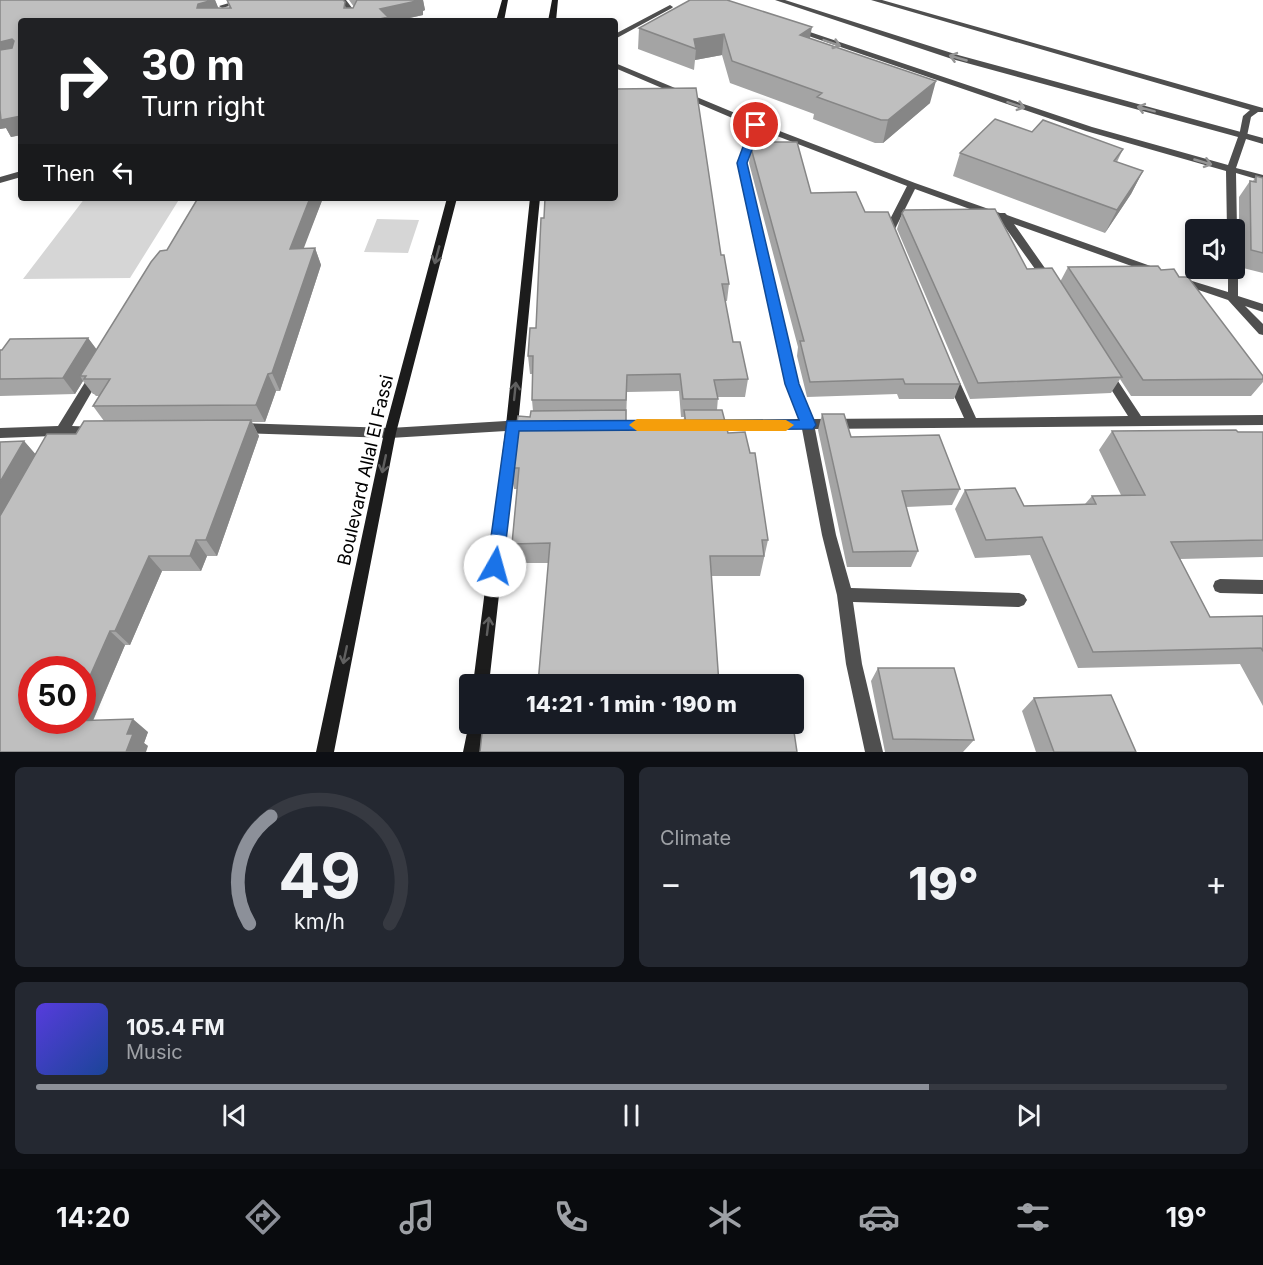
<!DOCTYPE html>
<html lang="en">
<head>
<meta charset="utf-8">
<style>
	:root { --surface:#171b24; --page:#242831; --text:#f1f3f6; --muted:#9ea1a6; --line:#363941; --accent:#8c9099 }
	body { margin:0; font-family:Inter,sans-serif; background:var(--page); color:var(--text); height:100vh; display:flex; flex-direction:column; font-size:22px; white-space:nowrap }
	* { box-sizing:border-box; margin:0 }
	p { font-size:20px; color:var(--muted) }
	.icon { flex:none; width:33px; height:33px; fill:none; stroke:currentColor; stroke-width:2; stroke-linecap:round; stroke-linejoin:round }
	.map { position:relative; height:752px; overflow:hidden }
	.sheet { display:flex; flex-direction:column; gap:15px; padding:15px; background:#0d0f14; flex:1 }
	.sheet>* { flex:none }
	.top-card { position:absolute; left:18px; top:18px; width:600px; height:183px; border-radius:6px; box-shadow:0 3px 9px #0003; background:#202124; color:#fff; overflow:hidden }
	.tools { position:absolute; left:1185px; top:219px; display:grid; gap:12px }
	.tools a { display:grid; place-items:center; width:60px; height:60px; border-radius:6px; background:var(--surface); box-shadow:0 3px 9px #0003; font-size:30px }
	.speed { position:absolute; left:18px; top:656px; display:flex; gap:12px; font-size:30px; font-weight:700; text-align:center }
	.speed>* { display:grid; place-content:center; width:78px; height:78px; border-radius:50%; background:var(--surface); box-shadow:0 3px 9px #0003; line-height:1 }
	.speed .limit { border:9px solid #d22; background:#fff; color:#111 }
	.pin { position:absolute; display:grid; place-items:center; width:51px; height:51px; color:#fff; margin:-26px; border:3px solid #fff; border-radius:50%; box-shadow:0 2px 6px #0007 }
	.me { position:absolute; width:66px; margin:-33px; rotate:7deg; stroke-linejoin:round; filter:drop-shadow(0 0 4px #0008) }
	.turn { display:flex; align-items:center; gap:21px; height:126px; padding:0 24px; font-size:27px }
	.turn .icon { width:78px; height:78px; stroke-width:2.5 }
	.turn b { display:block; font-size:42px; line-height:51px }
	.then { display:flex; align-items:center; height:57px; padding:0 24px; background:#0003; gap:12px; font-size:22px }
	.big { font-size:45px; font-weight:800; line-height:1.1 }
	.sheet .card { flex:1; display:flex; flex-direction:column; justify-content:center; gap:9px; min-width:0; padding:0 21px; border-radius:9px; background:var(--page) }
	.sheet .dial { align-items:center; gap:0 }
	.dial svg { height:156px; overflow:visible; fill:none; stroke:var(--line); stroke-width:7; stroke-linecap:round; text-anchor:middle }
	.dial text { fill:var(--text); stroke:none }
	.song { display:flex; align-items:center; gap:18px }
	.cover { width:72px; height:72px; border-radius:9px; background:linear-gradient(135deg,hsl(250 70% 55%),hsl(220 70% 35%)) }
	.played { height:6px; border-radius:3px; background:linear-gradient(90deg,var(--accent) 75%,var(--line) 75%) }
	.keys { display:flex; justify-content:space-around; direction:ltr }
	.heat { display:flex; justify-content:space-between; align-items:center; font-size:33px; direction:ltr }
	.sheet .tiles { flex:1; display:grid; gap:15px; grid-template-columns:1fr 1fr }
	.card:last-child { grid-column:span 2 }
	.trip { position:absolute; left:459px; top:674px; width:345px; height:60px; border-radius:6px; background:var(--surface); box-shadow:0 3px 9px #0003; font-weight:800; line-height:60px; text-align:center }
	.tabs { display:flex; height:96px; justify-content:space-around; align-items:center; background:#090b0e; color:var(--muted) }
	.tabs .icon { width:42px; height:42px }
	.tabs .active { color:var(--accent) }
	.tabs b { font-size:27px; color:var(--text) }
	.map>svg:first-child { display:block }
	.green { fill:#d6d6d6 }
	.lines { fill:none; stroke-linecap:round; stroke-linejoin:round }
	.service { fill:#4f4f4f; fill-rule:evenodd }
	.minor { fill:#4f4f4f; fill-rule:evenodd }
	.secondary { fill:#1c1c1c; fill-rule:evenodd }
	.wall { fill:#a4a4a4; fill-rule:evenodd }
	.shaded-wall { fill:#868686 }
	.building { fill:#bfbfbf; stroke:#868686; stroke-width:1.5 }
	.oneway { stroke:#959595 }
	.oneway2 { stroke:#606060 }
	.route { fill:#1a73e8; stroke:#114b97; stroke-width:1.5 }
	.slow { fill:#f59e0b }
	.labels { text-anchor:middle; dominant-baseline:central; stroke-width:5; stroke-linejoin:round; paint-order:stroke }
	.street-label { font-size:18px; fill:#000; stroke:#fff }
</style>
</head>
<body>
<div class="map">
<svg width="1263" height="752" viewBox="0 0 1263 752">
	<rect width="100%" height="100%" fill="#fff"/>
	<path class="green" d="M85 198H180L130 278 23 279Z
		M377 219 419 220 408 253 364 252Z"/>
	<g class="lines">
		<path class="service" d="M871 0H882L1263 108V112H1258L1251 117 1247 136 1240 138 1239 136 1243 116 1250 110Z
			M670 5 673 7 672 8 615 39V34Z"/>
		<path class="minor" d="M239 0H251L222 8 219 6Z
			M339 0H346L359 17 357 21H349L351 17Z
			M775 0H785L958 55 1263 138V144L1246 139 1236 168 1263 175V181L1236 173 1237 230 1234 232V230H1227L1226 171 1086 131 791 30 798 28 1092 127 1228 165 1238 137 952 59Z
			M615 63 759 123 915 183 1000 213H1005L1007 215 1159 269 1160 271 1159 273H1151L1014 224 1054 281 1053 283H1045L1000 220 915 189 895 229 899 238 894 241 890 240 885 229 907 186 759 129 747 163 798 384 812 419 964 418 945 376 951 372 957 376 976 418 1128 416 1102 375 1108 371 1112 372 1141 416 1263 415V425L815 429 836 535 851 588 1019 593 1024 595 1027 600 1024 605 1019 607 853 602 862 664 883 752H865L846 664 837 595 822 535 802 429 712 430 708 428 706 425 708 422 712 420 799 419 786 384 737 163 751 126 615 68Z
			M21 171V177L0 183V177Z
			M1234 265 1238 268V296L1263 304V312L1245 306 1263 324V335L1259 334 1228 300 1175 282 1174 280 1179 277 1228 292V268H1234Z
			M96 370 102 374 72 426 97 427 98 430 97 433 66 436 64 440H54L53 436 0 438V428L58 426 92 371Z
			M521 420 525 422 527 425 525 428 521 430 390 438 239 433 235 431 233 428 235 425 239 423 390 428Z
			M1220 579 1263 580V594L1220 593 1215 591 1213 586 1215 581Z"/>
		<path class="secondary" d="M502 0H508L504 21H496Z
			M552 0H558L556 21H548Z
			M447 198H457L396 433 334 752H316L384 433Z
			M530 198H540L518 425 489 684H473L506 425Z
			M470 718V723H484L481 752H463Z"/>
	</g>
	<path class="wall" d="M0 0H215L218 8H229L227 0H223H343L346 8H353L354 7 349 0H423L425 10 423 11V15L396 21H21V135L11 137 6 128 0 129Z
		M639 28 810 39 930 103 883 143H875L813 119 814 114 730 83 722 55 695 60 694 70 638 49Z
		M1032 132 1123 149 1117 162 1143 171 1131 194 1105 233 953 176 960 153Z
		M751 148 811 193 865 212 960 384 954 399H899L897 394 807 397 797 356 798 347 749 163Z
		M1256 176 1263 178V273L1239 267V197L1250 181H1253Z
		M198 198H323L303 248H315L321 265 280 391H276L265 422H252L259 436 217 556H207L201 571H162L130 645H125L93 721 148 732 144 743 148 746 0 752 24 441 35 454 104 421 93 406 99 396H96L94 394H93L83 381 75 394 0 396V350L88 338 97 350 167 250Z
		M902 213 1027 269 1060 282 1068 267 1161 270 1179 277 1263 376V382L1251 396H1131L1120 379 1111 393 970 399 897 229Z
		M721 255 729 284 727 301H725L733 342 748 379 745 397H718L717 410 728 433 768 540 760 576H711L548 563H516L512 544 517 489H514L510 468 533 411 532 400V374H530L528 356 536 328ZM679 391 681 417H684L683 424 626 423 627 392Z
		M822 414 851 437 960 489 952 505 906 507 918 551 911 567H847L818 430Z
		M1112 431 1263 432V557L1180 559 1210 617 1263 616V706L1240 664 1078 668 1030 555 975 558 955 509 965 490 1024 506 1085 504 1092 496 1121 495 1099 450Z
		M878 668 974 740 963 752H885L871 681Z
		M1034 698 1136 752H1036L1022 711Z"/>
	<path class="shaded-wall" d="M213 0H215L221 14 197 8 198 4Z
		M418 0H423L425 10 423 11V15L396 21H381L380 9Z
		M812 27 808 48 800 35Z
		M724 34 722 55 695 60 696 49 694 39Z
		M12 39 21 55 0 59V42Z
		M936 81 930 103 883 143 888 120Z
		M0 110 21 116V135L11 137 6 128 0 129Z
		M1143 171 1131 194 1105 233 1117 210Z
		M310 198H323L297 266 290 249Z
		M315 248 321 265 280 391 272 373Z
		M88 338 100 354 80 376 83 381 75 394 63 378Z
		M268 374 276 391 265 422 256 405Z
		M251 420 259 436 217 556 206 540Z
		M24 441 38 457 0 525V482Z
		M196 540 207 556 201 571 190 556Z
		M149 556 162 571 130 645 115 631Z
		M110 631 125 645 87 734 71 721V720H82V694Z
		M133 719 148 732 144 743 148 746 146 752H126L127 734Z"/>
	<path class="building" d="M0 0H213L198 4 197 8H231L227 0H343L345 2 344 8H353L357 0H421L380 9 388 17 380 19 382 21H21V116L1 120 0 110V50L12 48 14 41 12 39 0 42Z
		M690 0H727L812 27 800 35 936 81 888 120H881L817 97 822 93 732 61 724 34 694 39 696 49 639 28Z
		M696 88 721 255H724L729 284H722L733 342H740L748 379 714 380 718 399H683L680 374 627 375 626 400H532L533 356H528L530 328H536L541 218H544L545 198H615V89Z
		M995 119 1032 132 1043 120 1123 149 1114 161 1143 171 1117 210 960 153Z
		M753 142H797L811 193 856 192 865 212H888L960 384H905L903 379 810 382 800 341H804L751 148Z
		M1256 176 1263 178V253L1251 250 1250 181 1256 182Z
		M198 198H310L290 249 315 248 272 373 268 374 256 405 93 406 110 379H84L86 376H80L151 262 160 251 167 250Z
		M995 209 1027 269 1052 268 1122 377 978 383 902 213 904 210Z
		M1158 266 1161 270 1174 269 1179 277H1188L1263 376V379L1143 380 1068 267Z
		M88 338 63 378 0 379V350H2L10 339Z
		M626 410V423L686 424 684 410H722L728 433 745 432 750 453H755L768 540H762L764 556H710L719 684H538L550 543 512 544 519 468H510L518 416 530 417 531 411Z
		M822 414H844L851 437 939 435 960 489 902 491 918 551 853 552Z
		M251 420 206 540H196L190 556H149L115 631H110L82 694V669H32V720H71V721L133 719 127 734H133L126 752H0V516L47 434H76L84 421Z
		M1236 430 1238 432H1263V540L1171 542 1210 617 1263 616V651L1261 648 1093 652 1042 537 986 540 965 490 1015 488 1024 506 1096 504 1092 496 1145 495 1112 431Z
		M24 441 0 482V442Z
		M878 668H954L974 740 893 739Z
		M1111 695 1136 752H1054L1034 698Z
		M483 723H722V725H793L797 752H480Z"/>
	<defs><path id="oneway-shaft" d="M-6 0H5M1.5-3L5.5 0L1.5 3" fill="none" stroke-width="1.6" stroke-linecap="round" stroke-linejoin="round" transform="scale(1.5)"/></defs>
	<g class="oneway">
		<use href="#oneway-shaft" transform="translate(832 43) rotate(19)"/>
		<use href="#oneway-shaft" transform="translate(958 58) rotate(-164)"/>
		<use href="#oneway-shaft" transform="translate(1016 105) rotate(18)"/>
		<use href="#oneway-shaft" transform="translate(1146 109) rotate(-165)"/>
		<use href="#oneway-shaft" transform="translate(1203 162) rotate(16)"/>
	</g>
	<g class="oneway2">
		<use href="#oneway-shaft" transform="translate(437 255) rotate(105)"/>
		<use href="#oneway-shaft" transform="translate(515 391) rotate(-84)"/>
		<use href="#oneway-shaft" transform="translate(384 464) rotate(102)"/>
		<use href="#oneway-shaft" transform="translate(488 626) rotate(-83)"/>
		<use href="#oneway-shaft" transform="translate(345 655) rotate(102)"/>
	</g>
	<path class="route" d="M756 122 761 125 747 163 799 384 816 425 813 429 519 431 503 566 501 571 495 574 489 571 487 566 507 421 799 420 785 384 737 163 751 125Z"/>
	<path class="slow" d="M637 419 786 420 794 425 786 431H637L629 425Z"/>
	<g class="labels">
		<g class="street-label">
			<text transform="translate(365 470) rotate(-77)">Boulevard Allal El Fassi</text>
		</g>
	</g>
</svg>
<div class="tools">
<a><svg class="icon" aria-label="sound" viewBox="0 0 24 24"><path d="M4 9h4l5-4v14l-5-4H4zM17 9q2 3 0 6"/></svg></a>
</div>
<div class="speed"><div class="limit">50</div></div>
<div class="pin" style="left:756px;top:125px;background:#d93025"><svg class="icon" aria-label="arrive" viewBox="0 0 24 24"><path d="M6 21V4h12l-3 4 3 4H6"/></svg></div>
<svg class="me" style="left:495px;top:566px" viewBox="-20 -20 40 40"><circle r="19" fill="#fff"/><path d="M0-13L10 11 0 6-10 11z" fill="#1a73e8"/></svg>
<div class="trip">14:21 · 1 min · 190 m</div>
<div class="top-card">
<div class="turn"><svg class="icon" aria-label="right" viewBox="0 0 24 24"><path d="M7 20v-9h11M14 6l5 5-5 5"/></svg><div><b>30 m</b>Turn right</div></div>
<div class="then">Then<svg class="icon" aria-label="left" viewBox="0 0 24 24"><path d="M17 20v-9H6M10 6l-5 5 5 5"/></svg></div>
</div>
</div>
<section class="sheet">
<div class="tiles">
<div class="card dial"><svg viewBox="0 0 100 80">
<path d="M14 69A42 42 0 1 1 86 69"/>
<path d="M14 69A42 42 0 0 1 25 14" stroke="#8c9099"/>
<text x="50" y="56" font-size="32" font-weight="700">49</text>
<text x="50" y="72" font-size="11">km/h</text>
</svg></div>
<div class="card"><p>Climate</p>
<div class="heat"><a>−</a><b class="big">19°</b><a>+</a></div>
</div>
<div class="card">
<div class="song"><i class="cover"></i><div><b>105.4 FM</b><p>Music</p></div></div>
<div class="played"></div>
<div class="keys"><svg class="icon" aria-label="previous" viewBox="0 0 24 24"><path d="M18 5L8 12l10 7zM5 5v14"/></svg><svg class="icon" aria-label="pause" viewBox="0 0 24 24"><path d="M8 5v14M16 5v14"/></svg><svg class="icon" aria-label="next" viewBox="0 0 24 24"><path d="M6 5l10 7-10 7zM19 5v14"/></svg></div>
</div>
</div>
</section>
<nav class="tabs">
<b>14:20</b>
<svg class="icon active" aria-label="directions" viewBox="0 0 24 24"><path d="M12 3l9 9-9 9-9-9zM9 14v-3h6M13 9l2 2-2 2"/></svg>
<svg class="icon" aria-label="music" viewBox="0 0 24 24"><path d="M9 18V5l10-2v13"/><circle cx="6" cy="18" r="3"/><circle cx="16" cy="16" r="3"/></svg>
<svg class="icon" aria-label="phone" viewBox="0 0 24 24"><path d="M5 4h4l2 5-3 2q2 4 5 5l2-3 5 2v4C11 20 4 13 5 4z"/></svg>
<svg class="icon" aria-label="climate" viewBox="0 0 24 24"><path d="M12 3v18M4 7l16 10M4 17L20 7"/></svg>
<svg class="icon" aria-label="car" viewBox="0 0 24 24"><path d="M5 17H2v-5l4-1 3-4h7l3 4 3 1v5h-3M9 17h6M6 11h13"/><circle cx="7" cy="17" r="2"/><circle cx="17" cy="17" r="2"/></svg>
<svg class="icon" aria-label="filters" viewBox="0 0 24 24"><path d="M4 7h16M4 17h16"/><circle cx="9" cy="7" r="2"/><circle cx="15" cy="17" r="2"/></svg>
<b>19°</b>
</nav>
</body>
</html>
